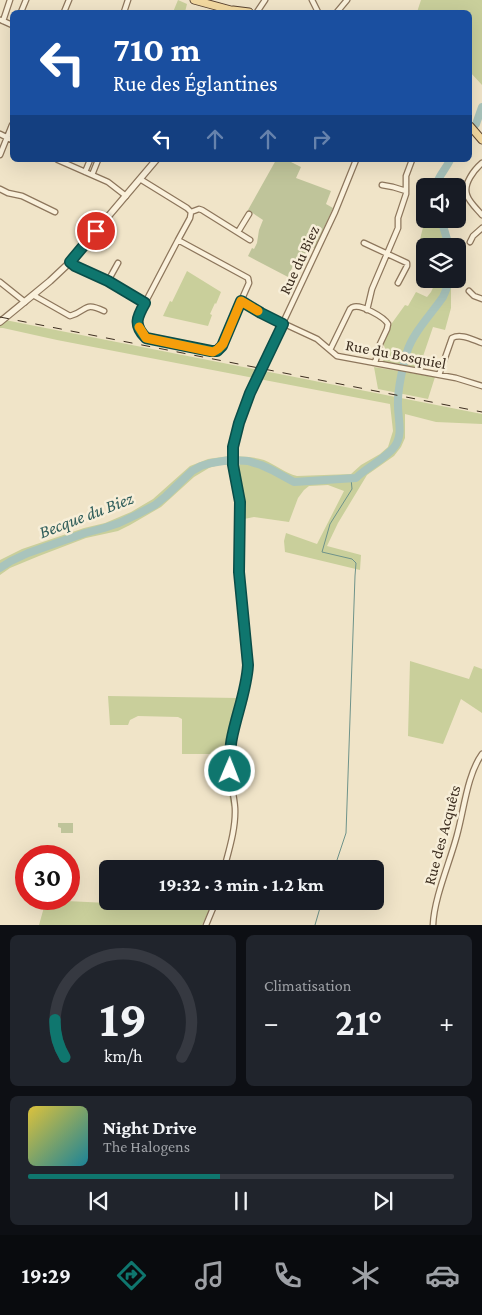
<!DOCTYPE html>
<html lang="fr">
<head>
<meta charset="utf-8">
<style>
	:root { --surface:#171b24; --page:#20242c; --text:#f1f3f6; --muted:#9ea1a6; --line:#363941; --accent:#0f766e }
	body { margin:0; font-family:"Crimson Pro",serif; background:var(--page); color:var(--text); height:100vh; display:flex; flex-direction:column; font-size:19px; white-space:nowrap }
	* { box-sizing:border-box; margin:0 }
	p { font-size:16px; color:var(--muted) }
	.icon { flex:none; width:28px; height:28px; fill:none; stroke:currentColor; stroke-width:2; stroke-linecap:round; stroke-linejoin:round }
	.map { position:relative; height:925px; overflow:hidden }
	.details { display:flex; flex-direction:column; gap:10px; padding:10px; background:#0d0f14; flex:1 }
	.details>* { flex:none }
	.top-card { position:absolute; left:10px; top:10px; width:462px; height:152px; border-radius:8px; box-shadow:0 5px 20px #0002; background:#1a4fa0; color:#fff; overflow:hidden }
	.controls { position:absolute; left:416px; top:178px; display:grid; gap:10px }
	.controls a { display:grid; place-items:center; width:50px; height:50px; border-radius:8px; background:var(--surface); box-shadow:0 5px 20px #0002; font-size:25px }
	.speed { position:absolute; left:15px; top:845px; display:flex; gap:10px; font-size:25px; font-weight:700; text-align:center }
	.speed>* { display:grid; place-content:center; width:65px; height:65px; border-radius:50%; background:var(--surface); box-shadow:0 5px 20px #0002; line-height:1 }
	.speed .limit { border:8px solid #d22; background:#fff; color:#111 }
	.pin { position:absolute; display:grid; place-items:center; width:42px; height:42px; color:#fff; margin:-21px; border:2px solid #fff; border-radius:50%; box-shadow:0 1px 5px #0007 }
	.me { position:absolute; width:55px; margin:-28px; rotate:1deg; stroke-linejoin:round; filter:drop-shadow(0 0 4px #0008) }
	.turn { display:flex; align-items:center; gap:18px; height:105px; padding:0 20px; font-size:22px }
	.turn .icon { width:65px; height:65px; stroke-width:2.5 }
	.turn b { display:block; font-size:35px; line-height:42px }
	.lanes { display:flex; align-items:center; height:48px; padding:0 20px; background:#0003; justify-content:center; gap:25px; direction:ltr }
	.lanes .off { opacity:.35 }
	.big { font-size:38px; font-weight:700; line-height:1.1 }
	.details .widget { flex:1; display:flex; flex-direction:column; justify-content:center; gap:8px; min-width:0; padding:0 18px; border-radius:8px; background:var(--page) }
	.details .dial { align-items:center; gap:0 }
	.dial svg { height:130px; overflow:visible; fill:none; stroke:var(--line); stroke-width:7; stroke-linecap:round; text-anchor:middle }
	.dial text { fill:var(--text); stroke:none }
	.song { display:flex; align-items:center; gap:15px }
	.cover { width:60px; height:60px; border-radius:8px; background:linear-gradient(135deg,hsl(50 70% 55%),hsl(190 70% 35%)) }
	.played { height:5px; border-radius:2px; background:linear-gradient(90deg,var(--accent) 45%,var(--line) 45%) }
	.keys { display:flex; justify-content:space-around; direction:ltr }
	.heat { display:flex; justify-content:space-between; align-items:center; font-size:28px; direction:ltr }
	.details .tiles { flex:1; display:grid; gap:10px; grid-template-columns:1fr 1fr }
	.widget:last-child { grid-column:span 2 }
	.trip { position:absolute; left:99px; top:860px; width:285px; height:50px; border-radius:8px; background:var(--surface); box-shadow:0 5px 20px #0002; font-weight:700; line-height:50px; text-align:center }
	.tab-bar { display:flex; height:80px; justify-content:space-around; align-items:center; background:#090b0e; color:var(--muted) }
	.tab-bar .icon { width:35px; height:35px }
	.tab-bar .selected { color:var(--accent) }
	.tab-bar b { font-size:22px; color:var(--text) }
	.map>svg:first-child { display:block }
	.green { fill:#c9cf9b; fill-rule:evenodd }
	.cemetery { fill:#bfc49a }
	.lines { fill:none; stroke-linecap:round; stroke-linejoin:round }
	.stream { stroke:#6f938a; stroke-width:1 }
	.river { stroke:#a9c4bc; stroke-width:8 }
	.minor-casing { stroke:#8d765c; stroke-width:7 }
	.tertiary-casing { stroke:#8d765c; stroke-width:8 }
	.primary-casing { stroke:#5b4430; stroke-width:9 }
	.minor { stroke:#faf1dc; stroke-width:4.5 }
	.tertiary { stroke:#faf1dc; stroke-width:5.5 }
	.primary { stroke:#f3d9a0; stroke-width:7 }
	.rail { stroke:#3d2e20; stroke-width:1; stroke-dasharray:9 9; stroke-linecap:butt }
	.route-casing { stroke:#0a4d48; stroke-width:12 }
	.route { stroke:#0f766e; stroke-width:9 }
	.slow { stroke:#f59e0b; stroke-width:9 }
	.labels { text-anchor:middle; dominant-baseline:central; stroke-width:5; stroke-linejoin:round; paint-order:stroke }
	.street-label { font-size:16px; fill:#3d2e20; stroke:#f7eed8 }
	.water-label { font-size:18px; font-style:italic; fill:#2f5d5a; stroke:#f7eed8 }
</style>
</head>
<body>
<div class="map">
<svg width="482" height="925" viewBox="0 0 482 925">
	<rect width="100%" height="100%" fill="#f0e4c8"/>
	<path class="green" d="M178 0 187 4 185 12H173Z
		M421 0H482V85L470 72V12H417Z
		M426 219H444L451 246H425V258L416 252C421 241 421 230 426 219Z
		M187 271 221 292 216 304 215 303 210 314 212 315 208 326 163 316 170 301 172 302Z
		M437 279H451V308L445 330 433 327 419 368 383 362 385 348 383 344 392 323 405 305 408 306 416 292 427 297 431 292Z
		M0 319 482 414V424L436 422 405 414V438L401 447 394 456 367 475 338 523 327 546 361 555 360 570 285 552 284 541 286 533 317 544 344 491 328 485 309 486 304 490 298 498 289 522 254 517 244 519 241 570 251 669 232 751V763L238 807 231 806 226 777 227 752 222 754H182V719L178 717 138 716 130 720 128 725H110L108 696 238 698 244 676 245 660 236 566 238 508 231 465H219L209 468 194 477 161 507 130 525 118 531 86 538 39 556 10 568 0 575V560L22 549 84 528 105 523 131 512 153 499 190 466 208 459 229 456C233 428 243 403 254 378L57 340 3 328H0ZM259 379 390 404 393 431 388 447 380 454 361 465 351 474 297 476C285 473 276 465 264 460 255 457 246 457 236 456 233 434 250 400 259 379Z
		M374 367 435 377 428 399 378 389Z
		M410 661 469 679 474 666 482 669V713L461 699 443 744 408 736Z
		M46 900 210 908 202 925H39Z"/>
	<path class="cemetery" d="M276 160H287L301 167 296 178 331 191 326 204 333 208 315 248 312 247C308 254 303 257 296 259L288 277 248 256 252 248 254 249 257 243 259 230 263 220 248 210Z
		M58 823H73V833H61V828L58 827Z"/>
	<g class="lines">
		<path class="stream" d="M334 869 346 833 355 576 356 563 352 559 322 552 330 524 352 489 351 478
			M315 925 322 901"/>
		<path class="river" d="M470 131 476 124 482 107
			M436 186C438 176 446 169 450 160
			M441 219 449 246
			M0 568 11 561 28 553 85 533 104 528 119 523 136 515 155 505 166 496 192 471 201 466 211 463 230 460 248 461 261 465 272 470 294 482 356 478C367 467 387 458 395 446 404 433 397 417 398 401 398 388 403 365 407 352 412 334 432 313 443 297L446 290 449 279"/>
		<g class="minor-casing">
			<path id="minor" d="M312 0 318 12
				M21 12 26 0
				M64 12 69 0
				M124 12 128 0
				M257 12 265 0
				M337 12 347 0
				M1 20 12 25
				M3 21 10 0
				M0 134 12 140
				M0 155 12 125
				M58 160 108 182 126 196
				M482 163C474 170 463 184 467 195 469 202 477 209 482 215
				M85 172 90 160
				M92 175 98 160
				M140 179 187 208 191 212 199 209 202 210 250 240
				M382 185 393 187 406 191
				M0 189 8 193 22 196 55 212
				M238 232 249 214
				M178 240 190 218 191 212
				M470 242 473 236 482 228
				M364 243 407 263V266L398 283
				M70 262 77 267 113 284 145 303 137 321C138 328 142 335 149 338L211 351H217L223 344 241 301
				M108 281 118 263
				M0 282 25 302
				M469 291 474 296 482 299
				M33 295 70 316C88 311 83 301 104 311
				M145 303 178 240 248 278 249 283 241 301 261 313 317 339 337 356 456 378 482 386
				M367 310 372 289 398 228V218L406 194V176L412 160
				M330 350 350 309C351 308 352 307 353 307 361 304 384 317 388 324L387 329 380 344 375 363
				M439 375 452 338C461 333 473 340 482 343
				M224 869C229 850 236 828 235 808 234 791 227 773 229 755 231 724 247 696 248 665L239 572 240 502 234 469 233 457 234 444 236 432 250 393 335 212 356 160
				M206 925 216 901
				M433 925C434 898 450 862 457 835 464 810 467 775 482 754"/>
		</g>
		<g class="tertiary-casing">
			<path id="tertiary" d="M0 322 50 281 67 265 156 160"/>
		</g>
		<g class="primary-casing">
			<path id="primary" d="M194 0 238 12
				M233 10 249 12
				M470 126 482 140"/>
		</g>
		<use href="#minor" class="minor"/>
		<use href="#tertiary" class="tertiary"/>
		<use href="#primary" class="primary"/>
		<path class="rail" d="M0 317 482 412"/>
	</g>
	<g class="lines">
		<g class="route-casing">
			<path id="route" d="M96 231 70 262 75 266 108 281 145 303C137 317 133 325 146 338L211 351H217L222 346 241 301 261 313 283 324 250 393 239 423 233 447V465L240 502 239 572 248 665C246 701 226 735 230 771"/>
		</g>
		<use href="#route" class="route"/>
		<path class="slow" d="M139 327 146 338 213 352 218 349 223 344 241 301 258 311"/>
	</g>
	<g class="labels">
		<g class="street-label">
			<text transform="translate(299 260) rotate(-65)">Rue du Biez</text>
			<text transform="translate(396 354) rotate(11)">Rue du Bosquiel</text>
			<text transform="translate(442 835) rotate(-75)">Rue des Acquêts</text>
		</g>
		<g class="water-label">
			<text transform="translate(86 515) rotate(-21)">Becque du Biez</text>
		</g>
	</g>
</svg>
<div class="controls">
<a><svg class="icon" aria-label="sound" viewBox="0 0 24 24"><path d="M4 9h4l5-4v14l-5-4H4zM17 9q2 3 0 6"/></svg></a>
<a><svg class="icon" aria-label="layers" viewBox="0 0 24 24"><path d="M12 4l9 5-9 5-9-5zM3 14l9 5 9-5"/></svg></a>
</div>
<div class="speed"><div class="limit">30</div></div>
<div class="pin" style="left:96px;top:231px;background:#d93025"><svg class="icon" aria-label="arrive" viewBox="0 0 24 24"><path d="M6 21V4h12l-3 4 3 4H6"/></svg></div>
<svg class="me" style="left:230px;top:771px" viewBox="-20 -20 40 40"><circle r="17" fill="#0f766e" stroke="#fff" stroke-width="3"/><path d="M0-11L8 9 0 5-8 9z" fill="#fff"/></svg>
<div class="trip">19:32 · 3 min · 1.2 km</div>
<div class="top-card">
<div class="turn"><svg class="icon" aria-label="left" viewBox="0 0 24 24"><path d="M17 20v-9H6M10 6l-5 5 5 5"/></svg><div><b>710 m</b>Rue des Églantines</div></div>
<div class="lanes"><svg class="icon" aria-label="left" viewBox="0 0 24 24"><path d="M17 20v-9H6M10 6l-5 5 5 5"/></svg><svg class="icon off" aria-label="ahead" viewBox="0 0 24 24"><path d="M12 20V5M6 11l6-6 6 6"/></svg><svg class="icon off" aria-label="ahead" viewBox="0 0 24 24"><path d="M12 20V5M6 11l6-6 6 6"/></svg><svg class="icon off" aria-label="right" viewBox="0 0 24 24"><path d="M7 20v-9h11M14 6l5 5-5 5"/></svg></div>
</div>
</div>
<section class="details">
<div class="tiles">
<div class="widget dial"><svg viewBox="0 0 100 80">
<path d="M14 69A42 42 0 1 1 86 69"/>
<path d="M14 69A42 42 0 0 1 8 46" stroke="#0f766e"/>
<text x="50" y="56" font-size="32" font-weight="700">19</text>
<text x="50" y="72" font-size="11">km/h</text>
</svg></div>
<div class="widget"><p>Climatisation</p>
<div class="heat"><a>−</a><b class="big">21°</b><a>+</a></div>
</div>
<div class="widget">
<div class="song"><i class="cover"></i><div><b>Night Drive</b><p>The Halogens</p></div></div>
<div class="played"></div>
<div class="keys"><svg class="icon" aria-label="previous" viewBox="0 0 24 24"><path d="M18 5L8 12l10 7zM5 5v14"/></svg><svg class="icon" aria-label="pause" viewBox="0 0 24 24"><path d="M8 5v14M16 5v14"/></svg><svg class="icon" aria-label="next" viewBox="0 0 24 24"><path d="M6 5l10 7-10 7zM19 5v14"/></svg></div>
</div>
</div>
</section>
<nav class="tab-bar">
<b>19:29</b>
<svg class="icon selected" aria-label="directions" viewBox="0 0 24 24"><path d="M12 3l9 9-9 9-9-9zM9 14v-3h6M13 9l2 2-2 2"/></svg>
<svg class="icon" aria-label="music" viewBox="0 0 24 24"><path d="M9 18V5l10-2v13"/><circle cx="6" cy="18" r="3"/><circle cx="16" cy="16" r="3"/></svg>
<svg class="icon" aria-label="phone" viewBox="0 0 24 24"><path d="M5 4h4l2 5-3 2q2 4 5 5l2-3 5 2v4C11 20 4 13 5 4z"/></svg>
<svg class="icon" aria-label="climate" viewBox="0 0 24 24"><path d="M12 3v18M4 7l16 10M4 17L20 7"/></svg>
<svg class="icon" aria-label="car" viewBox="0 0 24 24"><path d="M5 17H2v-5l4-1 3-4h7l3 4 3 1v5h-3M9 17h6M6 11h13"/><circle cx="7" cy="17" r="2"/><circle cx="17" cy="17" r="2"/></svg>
</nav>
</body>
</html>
